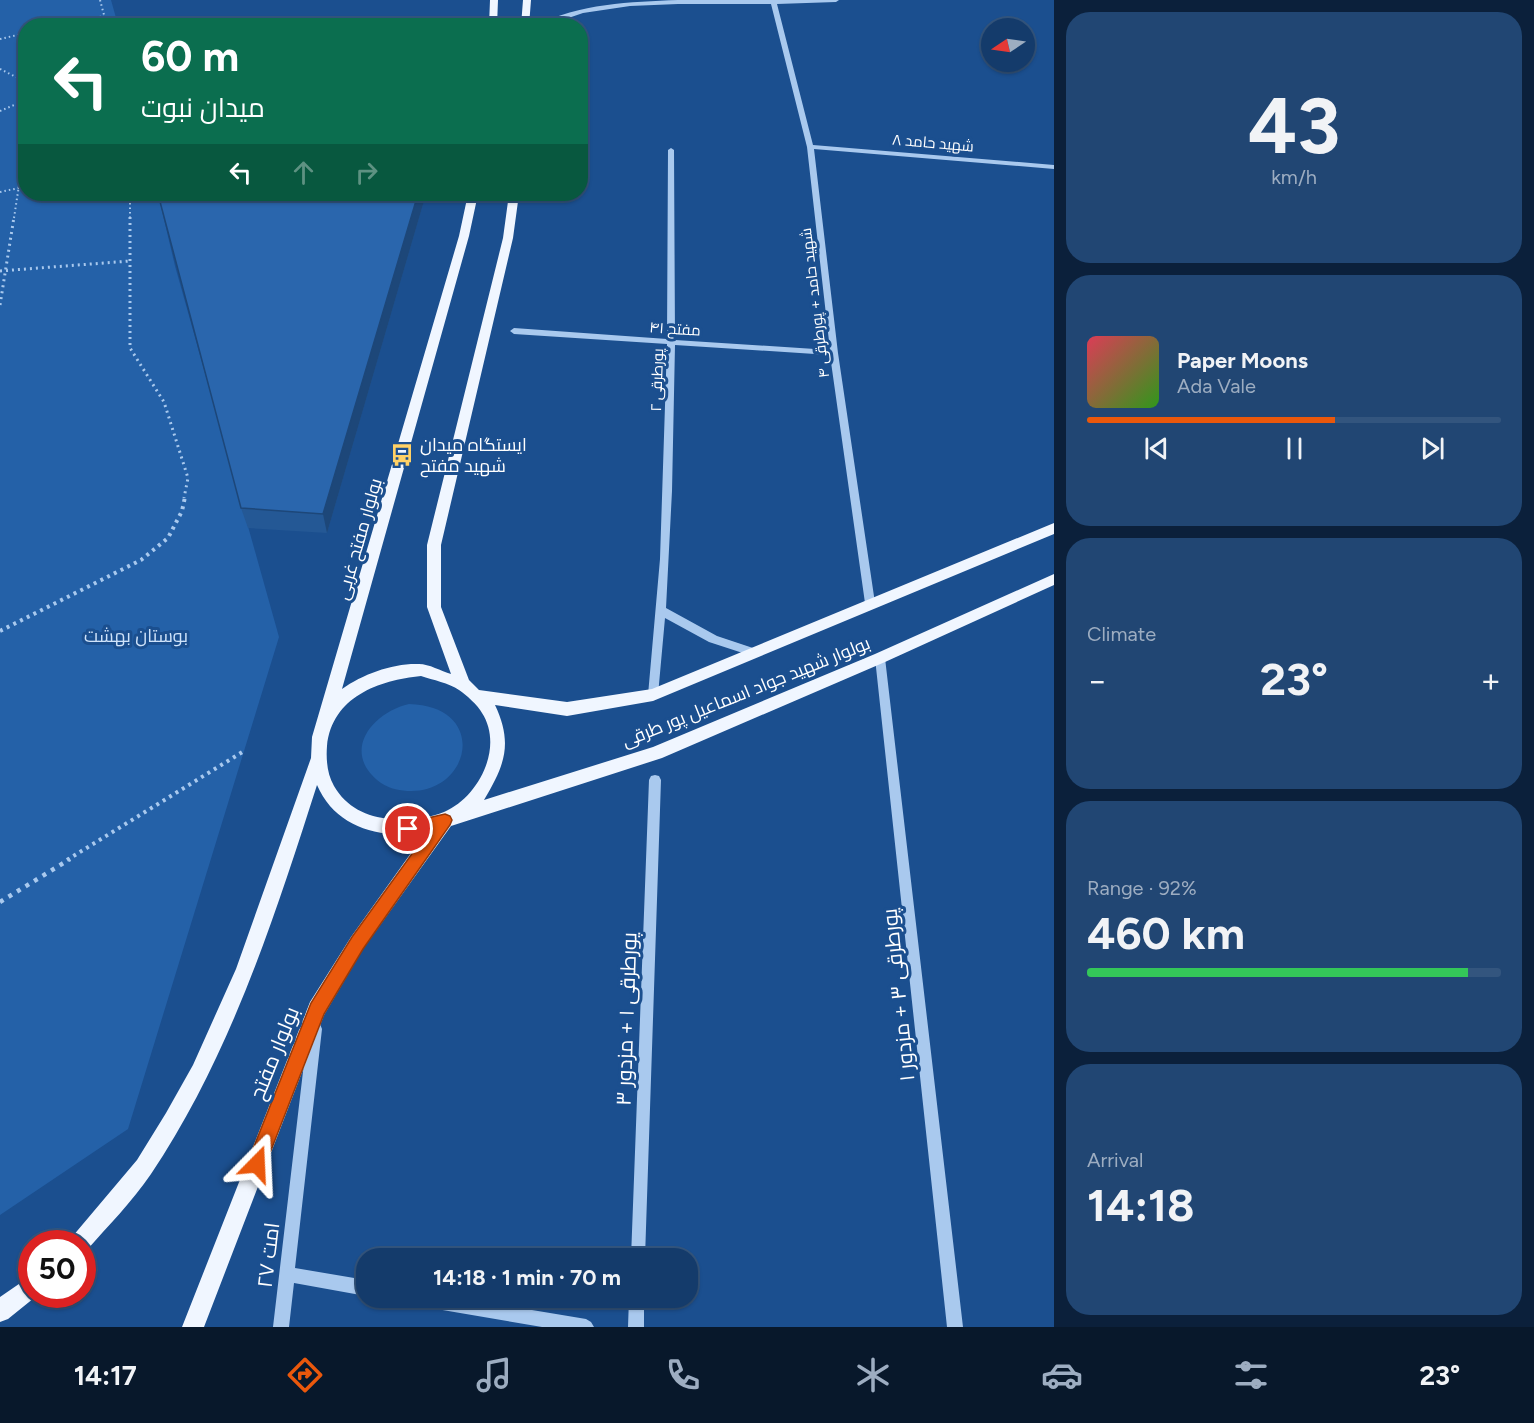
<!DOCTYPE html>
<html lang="en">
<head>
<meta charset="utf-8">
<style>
	:root { --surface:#143b6b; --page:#214673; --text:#f1f3f6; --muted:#9dadc1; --line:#33557e; --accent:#ea580c }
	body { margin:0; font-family:Figtree,Cairo,sans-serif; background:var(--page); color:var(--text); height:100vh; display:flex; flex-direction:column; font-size:22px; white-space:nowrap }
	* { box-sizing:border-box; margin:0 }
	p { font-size:20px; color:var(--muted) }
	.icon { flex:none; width:33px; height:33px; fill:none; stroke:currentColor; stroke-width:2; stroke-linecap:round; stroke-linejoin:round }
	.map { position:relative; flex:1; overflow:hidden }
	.side { display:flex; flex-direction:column; gap:12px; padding:12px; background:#0b203b; width:480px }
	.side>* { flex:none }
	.hud { position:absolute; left:18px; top:18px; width:570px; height:183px; border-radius:24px; box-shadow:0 2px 4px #0004,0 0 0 2px var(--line); background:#0b6e4f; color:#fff; overflow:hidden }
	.needle { width:39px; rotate:257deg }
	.controls { position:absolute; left:981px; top:18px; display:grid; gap:12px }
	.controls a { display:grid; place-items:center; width:54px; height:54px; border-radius:50%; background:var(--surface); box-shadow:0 2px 4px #0004,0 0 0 2px var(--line); font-size:30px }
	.speed { position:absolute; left:18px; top:1230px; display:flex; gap:12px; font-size:30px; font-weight:700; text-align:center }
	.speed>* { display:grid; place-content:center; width:78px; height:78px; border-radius:50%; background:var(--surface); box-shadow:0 2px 4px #0004,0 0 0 2px var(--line); line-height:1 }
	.speed .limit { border:9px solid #d22; background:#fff; color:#111 }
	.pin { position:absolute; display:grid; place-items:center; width:51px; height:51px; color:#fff; margin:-26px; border:3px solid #fff; border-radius:50%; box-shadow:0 2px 6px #0007 }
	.me { position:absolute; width:66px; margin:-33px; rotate:21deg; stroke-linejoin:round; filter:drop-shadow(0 0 4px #0008) }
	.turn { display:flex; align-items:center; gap:21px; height:126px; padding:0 24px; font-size:27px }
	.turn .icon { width:78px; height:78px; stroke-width:2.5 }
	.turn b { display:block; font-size:42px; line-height:51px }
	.lanes { display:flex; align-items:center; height:57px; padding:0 24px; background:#0003; justify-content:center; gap:30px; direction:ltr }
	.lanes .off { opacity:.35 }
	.big { font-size:45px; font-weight:700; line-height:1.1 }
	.side .widget { flex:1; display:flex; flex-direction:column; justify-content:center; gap:9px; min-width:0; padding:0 21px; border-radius:24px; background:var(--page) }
	.side .dial { align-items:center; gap:0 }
	.dial b { font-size:78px; line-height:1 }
	.song { display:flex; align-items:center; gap:18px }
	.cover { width:72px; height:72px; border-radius:9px; background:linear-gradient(135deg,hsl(350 70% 55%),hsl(110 70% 35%)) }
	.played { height:6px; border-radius:3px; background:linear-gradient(90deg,var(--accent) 60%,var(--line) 60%) }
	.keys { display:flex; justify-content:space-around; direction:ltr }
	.heat { display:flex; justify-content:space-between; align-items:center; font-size:33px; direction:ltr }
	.charge { height:9px; border-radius:4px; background:linear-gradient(90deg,#34c759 92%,var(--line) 0) }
	.trip { position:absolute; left:356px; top:1248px; width:342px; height:60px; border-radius:24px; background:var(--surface); box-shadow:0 2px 4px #0004,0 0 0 2px var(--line); font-weight:700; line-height:60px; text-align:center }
	.dock { display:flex; height:96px; justify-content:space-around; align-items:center; background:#08182b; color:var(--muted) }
	.dock .icon { width:42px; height:42px }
	.dock .active { color:var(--accent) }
	.dock b { font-size:27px; color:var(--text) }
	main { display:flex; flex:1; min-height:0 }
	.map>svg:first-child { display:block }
	.green { fill:#2461a8 }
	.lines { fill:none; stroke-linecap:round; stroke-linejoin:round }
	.path-far3 { stroke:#a9c9ee; stroke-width:2; stroke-dasharray:1.5 3; stroke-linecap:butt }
	.path-far2 { stroke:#a9c9ee; stroke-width:3; stroke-dasharray:2 4; stroke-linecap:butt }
	.path-far1 { stroke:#a9c9ee; stroke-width:4; stroke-dasharray:3 4.5; stroke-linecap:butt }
	.path { stroke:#a9c9ee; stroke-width:4.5; stroke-dasharray:4 6; stroke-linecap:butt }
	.minor { fill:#a9c9ee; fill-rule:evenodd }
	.major { fill:#f0f6ff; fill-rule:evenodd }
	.wall { fill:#245895 }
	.shaded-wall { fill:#1d4779 }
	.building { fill:#2a66ad; stroke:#1d4779; stroke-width:1.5 }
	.route { fill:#ea580c; stroke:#983908; stroke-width:1.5 }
	.labels { text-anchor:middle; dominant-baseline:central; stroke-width:6; stroke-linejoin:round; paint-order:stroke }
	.far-street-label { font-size:15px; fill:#fff; stroke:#1b4f8f }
	.poi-label { font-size:18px; fill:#fff; stroke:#1b4f8f; text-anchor:start }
	.street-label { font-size:18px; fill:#fff; stroke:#1b4f8f }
	.park-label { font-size:18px; fill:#cfe3fa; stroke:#1b4f8f }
	.near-street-label { font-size:21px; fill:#fff; stroke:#1b4f8f }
</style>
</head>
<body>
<main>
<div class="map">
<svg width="1054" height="1327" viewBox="0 0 1054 1327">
	<rect width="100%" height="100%" fill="#1b4f8f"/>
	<path class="green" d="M0 0H111L118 25 26 26V194H158L175 266 279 637 128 1129 0 1215Z
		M409 704C488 706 472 791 411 791 401 791 390 789 381 783 340 753 371 713 409 704Z"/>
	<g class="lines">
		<path class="path-far3" d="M100 0 107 26
			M60 26 104 16
			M0 39 26 33
			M0 69 26 82
			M0 111 26 100
			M0 192 19 188
			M130 194V218
			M14 218 21 172 26 166"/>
		<path class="path-far2" d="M130 217V348L164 402 188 478 184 498
			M0 271 130 261
			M0 305 14 217"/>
		<path class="path-far1" d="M0 631 141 560 168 538 182 511 185 497
			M67 860 244 751"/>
		<path class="path" d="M0 902 70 859"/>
		<path class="minor" d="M678 0H839L836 2 777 4 813 145 1054 165V169L814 149 838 353 875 603 870 607 865 603 830 355 675 345 672 491 666 608 717 636 759 650 760 653 759 656 755 657 709 642 665 618 658 695 657 698 653 699 649 698 648 695 660 559 667 344 514 334 510 331 514 328 667 339 668 150 671 148 674 150 675 340 830 350 807 147 771 4H678L630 6 583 13 545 26H536C579 3 631 2 678 0Z
			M880 654 884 655 885 658 963 1327H947L875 658 876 655Z
			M655 775 659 776 661 780 645 1258H631L649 780 651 776Z
			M315 1022 320 1024 322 1029 295 1268 366 1280V1296L294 1283 289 1327H273L308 1029 310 1024Z
			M411 1298H460L586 1319 591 1322 594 1327H542L419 1306 414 1303Z
			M629 1298H644V1327H628Z"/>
		<path class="major" d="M490 0H498L497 26H489Z
			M523 0H531L529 26H521Z
			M468 194H478L469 236 342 689C363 674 393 663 419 664 429 664 441 671 451 674L427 607V545L503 238 509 194H519L513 238 441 545V607L469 680 479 690 567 702 652 689 1054 523V534L653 701 567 716 495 705C513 743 505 765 484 800L653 747 875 654 1054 574V585L885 662 662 758 451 826 363 949 324 1015 204 1327H182L310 1002 351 937 426 832C415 836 405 835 393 834 359 832 331 817 317 785 274 919 230 1056 151 1174 132 1202 108 1226 86 1251L82 1253V1244H69L72 1237 137 1160 166 1113 193 1065 236 969 311 758 312 737 459 236ZM421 676C433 680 449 683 459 690 466 695 478 705 482 713 504 747 479 797 444 812 426 819 410 820 390 819 367 817 346 807 334 786 327 774 326 759 327 746 332 697 379 680 421 676Z
			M32 1275V1294H39L8 1319 0 1322V1297Z"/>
	</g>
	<path class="wall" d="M158 194H426L327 533 248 528 241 508Z"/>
	<path class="shaded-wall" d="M418 194H426L327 533 323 514Z"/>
	<path class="building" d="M158 194H418L323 514 241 508Z"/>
	<path class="route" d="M445 814 450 816 452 820 450 825 363 949 324 1014 263 1171 257 1173 250 1171 247 1164 311 1003 352 937 427 833 408 836 402 834 400 829 402 824Z"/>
	<defs>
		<g id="bus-bare" transform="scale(1.8)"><path d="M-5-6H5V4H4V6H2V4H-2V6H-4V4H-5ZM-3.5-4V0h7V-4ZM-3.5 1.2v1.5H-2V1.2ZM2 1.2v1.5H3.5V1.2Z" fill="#ffd166" stroke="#1b4f8f" stroke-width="2.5" paint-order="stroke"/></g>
	</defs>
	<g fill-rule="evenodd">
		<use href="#bus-bare" x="402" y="455"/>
	</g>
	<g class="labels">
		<g class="far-street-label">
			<text transform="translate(933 143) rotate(5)">شهید حامد ۸</text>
			<text transform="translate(815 303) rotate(-97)">شهید حامد + پورطرقی ۴</text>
			<text transform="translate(675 329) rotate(4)">مفتح ۴۱</text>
			<text transform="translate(657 380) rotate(-88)">پورطرقی ۲</text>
		</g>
		<g class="poi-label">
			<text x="420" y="445">ایستگاه میدان<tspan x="420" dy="21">شهید مفتح</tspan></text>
		</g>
		<g class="street-label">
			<text transform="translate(359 539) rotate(-74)">بولوار مفتح غربی</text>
			<text transform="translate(746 692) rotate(-22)">بولوار شهید جواد اسماعیل پور طرقی</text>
		</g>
		<g class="park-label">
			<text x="136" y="636">بوستان بهشت</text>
		</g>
		<g class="near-street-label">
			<text transform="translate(898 995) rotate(-96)">پورطرقی ۳ + مزدور ۱</text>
			<text transform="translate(626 1019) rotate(-88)">پورطرقی ۱ + مزدور ۳</text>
			<text transform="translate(274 1053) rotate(-68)">بولوار مفتح</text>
			<text transform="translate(268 1255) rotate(-83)">امت ۲۷</text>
		</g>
	</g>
</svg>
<div class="controls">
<a><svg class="needle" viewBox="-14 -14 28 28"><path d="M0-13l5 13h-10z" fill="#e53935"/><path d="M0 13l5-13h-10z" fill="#9dadc1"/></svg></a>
</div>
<div class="speed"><div class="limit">50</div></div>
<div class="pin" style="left:408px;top:829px;background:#d93025"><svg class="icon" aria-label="arrive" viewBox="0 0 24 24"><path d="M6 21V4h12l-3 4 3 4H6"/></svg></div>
<svg class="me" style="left:257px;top:1164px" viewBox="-20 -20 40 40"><path d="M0-17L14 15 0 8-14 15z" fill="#ea580c" stroke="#fff" stroke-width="4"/></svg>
<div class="trip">14:18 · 1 min · 70 m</div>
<div class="hud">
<div class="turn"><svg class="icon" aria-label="left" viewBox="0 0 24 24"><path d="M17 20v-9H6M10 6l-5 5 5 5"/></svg><div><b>60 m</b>میدان نبوت</div></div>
<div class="lanes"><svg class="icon" aria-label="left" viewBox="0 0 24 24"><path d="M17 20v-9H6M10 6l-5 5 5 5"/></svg><svg class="icon off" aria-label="ahead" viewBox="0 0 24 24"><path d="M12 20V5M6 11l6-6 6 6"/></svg><svg class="icon off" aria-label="right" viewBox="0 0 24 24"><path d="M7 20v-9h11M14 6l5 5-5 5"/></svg></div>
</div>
</div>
<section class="side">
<div class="widget dial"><b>43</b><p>km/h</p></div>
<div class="widget">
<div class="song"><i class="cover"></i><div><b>Paper Moons</b><p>Ada Vale</p></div></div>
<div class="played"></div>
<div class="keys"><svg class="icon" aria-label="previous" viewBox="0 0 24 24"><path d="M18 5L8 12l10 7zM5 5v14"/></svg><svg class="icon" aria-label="pause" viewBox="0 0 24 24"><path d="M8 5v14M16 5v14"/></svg><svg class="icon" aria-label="next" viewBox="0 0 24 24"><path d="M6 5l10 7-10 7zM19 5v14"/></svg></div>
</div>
<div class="widget"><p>Climate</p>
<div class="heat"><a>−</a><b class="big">23°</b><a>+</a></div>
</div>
<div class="widget"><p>Range · 92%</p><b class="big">460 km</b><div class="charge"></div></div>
<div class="widget"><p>Arrival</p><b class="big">14:18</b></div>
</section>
</main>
<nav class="dock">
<b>14:17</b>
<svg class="icon active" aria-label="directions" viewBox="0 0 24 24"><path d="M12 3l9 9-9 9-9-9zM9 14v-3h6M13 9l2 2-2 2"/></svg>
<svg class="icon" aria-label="music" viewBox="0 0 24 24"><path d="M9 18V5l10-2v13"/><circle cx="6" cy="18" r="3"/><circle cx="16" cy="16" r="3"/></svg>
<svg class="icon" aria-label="phone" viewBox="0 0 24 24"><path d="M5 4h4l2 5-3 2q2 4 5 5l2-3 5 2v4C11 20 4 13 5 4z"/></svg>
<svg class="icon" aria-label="climate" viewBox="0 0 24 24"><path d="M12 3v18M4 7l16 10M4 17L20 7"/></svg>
<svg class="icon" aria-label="car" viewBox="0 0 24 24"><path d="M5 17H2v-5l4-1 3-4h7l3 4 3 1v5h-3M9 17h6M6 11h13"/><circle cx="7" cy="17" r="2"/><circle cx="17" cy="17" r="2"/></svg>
<svg class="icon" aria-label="filters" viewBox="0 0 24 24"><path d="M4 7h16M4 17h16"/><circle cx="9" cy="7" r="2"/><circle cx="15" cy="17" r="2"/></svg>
<b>23°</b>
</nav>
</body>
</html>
